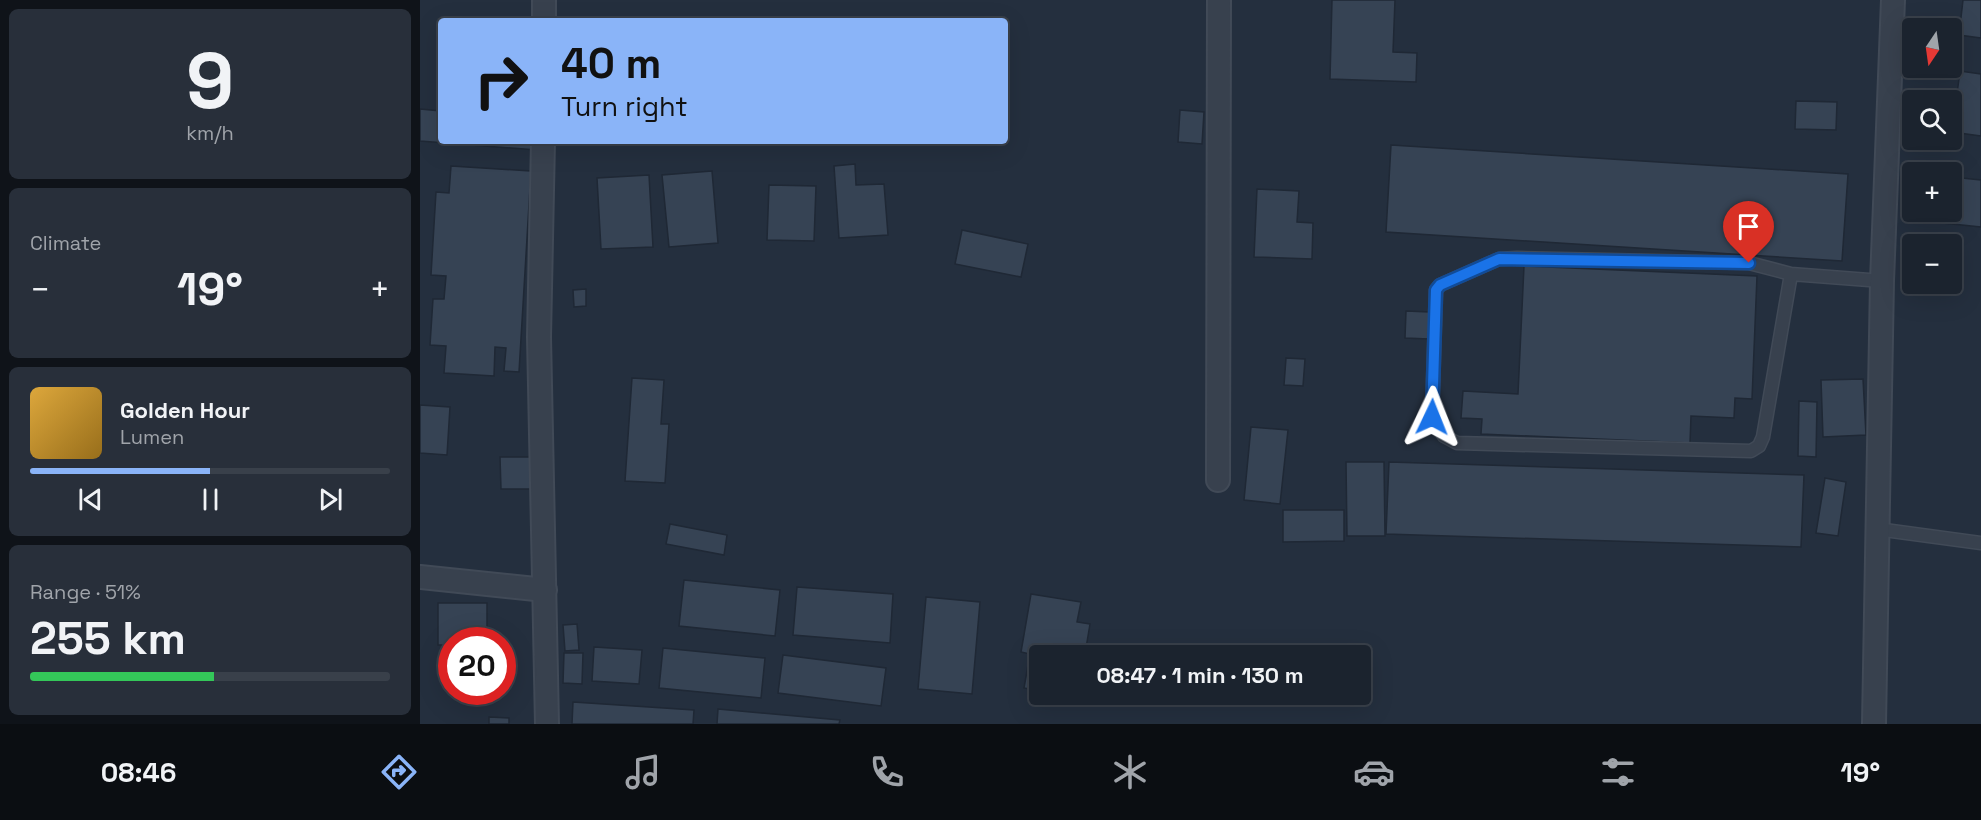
<!DOCTYPE html>
<html lang="en">
<head>
<meta charset="utf-8">
<style>
	:root { --surface:#1b232e; --page:#282f3a; --text:#f1f3f6; --muted:#a0a4aa; --line:#39404a; --accent:#8ab4f8 }
	body { margin:0; font-family:"Space Grotesk",sans-serif; background:var(--page); color:var(--text); height:100vh; display:flex; flex-direction:column; font-size:22px; white-space:nowrap }
	* { box-sizing:border-box; margin:0 }
	p { font-size:20px; color:var(--muted) }
	.icon { flex:none; width:33px; height:33px; fill:none; stroke:currentColor; stroke-width:2; stroke-linecap:round; stroke-linejoin:round }
	.map { position:relative; flex:1; overflow:hidden }
	.drawer { display:flex; flex-direction:column; gap:9px; padding:9px; background:#0f1319; width:420px }
	.drawer>* { flex:none }
	.banner { position:absolute; left:18px; top:18px; width:570px; height:126px; border-radius:6px; box-shadow:0 6px 24px #0002,0 0 0 2px var(--line); background:#8ab4f8; color:#111; overflow:hidden }
	.needle { width:39px; rotate:193deg }
	.tools { position:absolute; left:1482px; top:18px; display:grid; gap:12px }
	.tools a { display:grid; place-items:center; width:60px; height:60px; border-radius:6px; background:var(--surface); box-shadow:0 6px 24px #0002,0 0 0 2px var(--line); font-size:30px }
	.speed { position:absolute; left:18px; top:627px; display:flex; gap:12px; font-size:30px; font-weight:700; text-align:center }
	.speed>* { display:grid; place-content:center; width:78px; height:78px; border-radius:50%; background:var(--surface); box-shadow:0 6px 24px #0002,0 0 0 2px var(--line); line-height:1 }
	.speed .limit { border:9px solid #d22; background:#fff; color:#111 }
	.pin { position:absolute; display:grid; place-items:center; width:51px; height:51px; color:#fff; margin:-62px -26px; border-radius:50% 50% 50% 0; rotate:-45deg; box-shadow:0 0 6px #0007 }
	.pin .icon { rotate:45deg }
	.me { position:absolute; width:66px; margin:-33px; rotate:2deg; stroke-linejoin:round; filter:drop-shadow(0 0 4px #0008) }
	.turn { display:flex; align-items:center; gap:21px; height:126px; padding:0 24px; font-size:27px }
	.turn .icon { width:78px; height:78px; stroke-width:2.5 }
	.turn b { display:block; font-size:42px; line-height:51px }
	.big { font-size:45px; font-weight:800; line-height:1.1 }
	.drawer .tile { flex:1; display:flex; flex-direction:column; justify-content:center; gap:9px; min-width:0; padding:0 21px; border-radius:9px; background:var(--page) }
	.drawer .dial { align-items:center; gap:0 }
	.dial b { font-size:78px; line-height:1 }
	.song { display:flex; align-items:center; gap:18px }
	.cover { width:72px; height:72px; border-radius:9px; background:linear-gradient(135deg,hsl(40 70% 55%),hsl(40 70% 35%)) }
	.played { height:6px; border-radius:3px; background:linear-gradient(90deg,var(--accent) 50%,var(--line) 50%) }
	.keys { display:flex; justify-content:space-around; direction:ltr }
	.heat { display:flex; justify-content:space-between; align-items:center; font-size:33px; direction:ltr }
	.charge { height:9px; border-radius:4px; background:linear-gradient(90deg,#34c759 51%,var(--line) 0) }
	.trip { position:absolute; left:609px; top:645px; width:342px; height:60px; border-radius:6px; background:var(--surface); box-shadow:0 6px 24px #0002,0 0 0 2px var(--line); font-weight:800; line-height:60px; text-align:center }
	.menu { display:flex; height:96px; justify-content:space-around; align-items:center; background:#0b0e12; color:var(--muted) }
	.menu .icon { width:42px; height:42px }
	.menu .active { color:var(--accent) }
	.menu b { font-size:27px; color:var(--text) }
	main { display:flex; flex:1; min-height:0 }
	.map>svg:first-child { display:block }
	.building { fill:#364354; stroke:#1f2835; stroke-width:1.5 }
	.lines { fill:none; stroke-linecap:round; stroke-linejoin:round }
	.service-casing { stroke:#414a57; stroke-width:15 }
	.minor-casing { stroke:#414a57; stroke-width:26 }
	.service { stroke:#38414e; stroke-width:12 }
	.minor { stroke:#38414e; stroke-width:22 }
	.route-casing { stroke:#114b97; stroke-width:15 }
	.route { stroke:#1a73e8; stroke-width:10 }
</style>
</head>
<body>
<main>
<section class="drawer">
<div class="tile dial"><b>9</b><p>km/h</p></div>
<div class="tile"><p>Climate</p>
<div class="heat"><a>−</a><b class="big">19°</b><a>+</a></div>
</div>
<div class="tile">
<div class="song"><i class="cover"></i><div><b>Golden Hour</b><p>Lumen</p></div></div>
<div class="played"></div>
<div class="keys"><svg class="icon" aria-label="previous" viewBox="0 0 24 24"><path d="M18 5L8 12l10 7zM5 5v14"/></svg><svg class="icon" aria-label="pause" viewBox="0 0 24 24"><path d="M8 5v14M16 5v14"/></svg><svg class="icon" aria-label="next" viewBox="0 0 24 24"><path d="M6 5l10 7-10 7zM19 5v14"/></svg></div>
</div>
<div class="tile"><p>Range · 51%</p><b class="big">255 km</b><div class="charge"></div></div>
</section>
<div class="map">
<svg width="1561" height="724" viewBox="0 0 1561 724">
	<rect width="100%" height="100%" fill="#242f3e"/>
	<path class="building" d="M912 0H975L973 52 997 53 996 82 910 79Z
		M1543 0H1561V38L1539 35Z
		M1540 71 1561 74V136L1532 132Z
		M1376 101 1417 102 1416 130 1375 129Z
		M0 109 21 111V141H118L117 150 0 141Z
		M760 110 784 112 782 144 758 142Z
		M971 145 1428 174 1422 261 966 232Z
		M435 164 436 185 464 184 468 235 419 238 414 166Z
		M31 166 111 171 99 372 84 371 86 348 75 347 74 376 24 373 26 346 10 345 13 299H24L26 276 11 275 16 192 29 193Z
		M292 171 298 243 249 247 242 175Z
		M1490 172 1492 173V212H1532V177L1561 180V227L1485 219Z
		M229 175 233 247 181 249 177 178Z
		M349 185 396 186 394 241 347 240Z
		M837 189 879 191 877 222 893 223 892 259 834 257Z
		M542 230 608 244 601 277 535 264Z
		M1104 266 1337 276 1332 399 1315 398 1314 418 1271 416 1270 443 1061 434 1062 419 1041 418 1043 391 1098 394Z
		M166 289V306L154 307 153 290Z
		M986 311 1010 312 1009 339 985 338Z
		M866 358 885 359 883 386 864 385Z
		M212 378 244 380 241 424H249L245 483 205 481Z
		M1443 379 1446 435 1403 437 1401 380Z
		M1379 401 1397 402 1396 457 1378 456Z
		M0 405 30 407 27 455 0 453Z
		M831 427 868 430 860 504 824 500Z
		M80 457H118L119 489H81Z
		M926 462H964L965 536H927Z
		M969 462 1384 475 1381 547 966 534Z
		M1405 478 1426 482 1418 536 1396 533Z
		M863 510H924V541L863 542Z
		M250 524 307 535 304 555 246 544Z
		M264 580 360 590 355 636 259 626Z
		M377 587 473 594 470 643 373 635Z
		M611 594 661 602 657 622 670 624 666 648 653 646 652 656H620V691L604 688 610 654 601 652Z
		M506 597 560 602 552 694 498 689Z
		M18 603H67V640H32V645H18Z
		M157 624 159 650 145 651 143 625Z
		M174 647 222 650 219 684 172 681Z
		M243 648 345 658 341 698 239 688Z
		M144 653H163L162 684 143 683Z
		M363 655 466 668 461 706 358 693Z
		M153 702 274 710 273 724H152Z
		M298 709 420 720 419 724H297Z
		M69 717 89 718V724H69Z"/>
	<g class="lines">
		<g class="service-casing">
			<path id="service" d="M1371 274 1329 263 1097 258 1079 259 1020 285 1016 290 1012 417 1024 436 1037 443 1331 451 1339 446 1343 437 1371 274 1462 281
				M1457 529 1561 543"/>
		</g>
		<g class="minor-casing">
			<path id="minor" d="M124 21V0
				M123 141 119 337 127 724
				M798 480 799 0
				M0 577 125 590
				M1454 724 1462 281 1473 0"/>
		</g>
		<use href="#service" class="service"/>
		<use href="#minor" class="minor"/>
	</g>
	<g class="lines">
		<g class="route-casing">
			<path id="route" d="M1012 417 1016 290 1020 285 1079 259 1329 263"/>
		</g>
		<use href="#route" class="route"/>
	</g>
</svg>
<div class="tools">
<a><svg class="needle" viewBox="-14 -14 28 28"><path d="M0-13l5 13h-10z" fill="#e53935"/><path d="M0 13l5-13h-10z" fill="#a0a4aa"/></svg></a>
<a><svg class="icon" aria-label="search" viewBox="0 0 24 24"><circle cx="10" cy="10" r="6"/><path d="M15 15l6 6"/></svg></a>
<a>+</a>
<a>−</a>
</div>
<div class="speed"><div class="limit">20</div></div>
<div class="pin" style="left:1329px;top:263px;background:#d93025"><svg class="icon" aria-label="arrive" viewBox="0 0 24 24"><path d="M6 21V4h12l-3 4 3 4H6"/></svg></div>
<svg class="me" style="left:1012px;top:417px" viewBox="-20 -20 40 40"><path d="M0-17L14 15 0 8-14 15z" fill="#1a73e8" stroke="#fff" stroke-width="4"/></svg>
<div class="trip">08:47 · 1 min · 130 m</div>
<div class="banner">
<div class="turn"><svg class="icon" aria-label="right" viewBox="0 0 24 24"><path d="M7 20v-9h11M14 6l5 5-5 5"/></svg><div><b>40 m</b>Turn right</div></div>
</div>
</div>
</main>
<nav class="menu">
<b>08:46</b>
<svg class="icon active" aria-label="directions" viewBox="0 0 24 24"><path d="M12 3l9 9-9 9-9-9zM9 14v-3h6M13 9l2 2-2 2"/></svg>
<svg class="icon" aria-label="music" viewBox="0 0 24 24"><path d="M9 18V5l10-2v13"/><circle cx="6" cy="18" r="3"/><circle cx="16" cy="16" r="3"/></svg>
<svg class="icon" aria-label="phone" viewBox="0 0 24 24"><path d="M5 4h4l2 5-3 2q2 4 5 5l2-3 5 2v4C11 20 4 13 5 4z"/></svg>
<svg class="icon" aria-label="climate" viewBox="0 0 24 24"><path d="M12 3v18M4 7l16 10M4 17L20 7"/></svg>
<svg class="icon" aria-label="car" viewBox="0 0 24 24"><path d="M5 17H2v-5l4-1 3-4h7l3 4 3 1v5h-3M9 17h6M6 11h13"/><circle cx="7" cy="17" r="2"/><circle cx="17" cy="17" r="2"/></svg>
<svg class="icon" aria-label="filters" viewBox="0 0 24 24"><path d="M4 7h16M4 17h16"/><circle cx="9" cy="7" r="2"/><circle cx="15" cy="17" r="2"/></svg>
<b>19°</b>
</nav>
</body>
</html>
